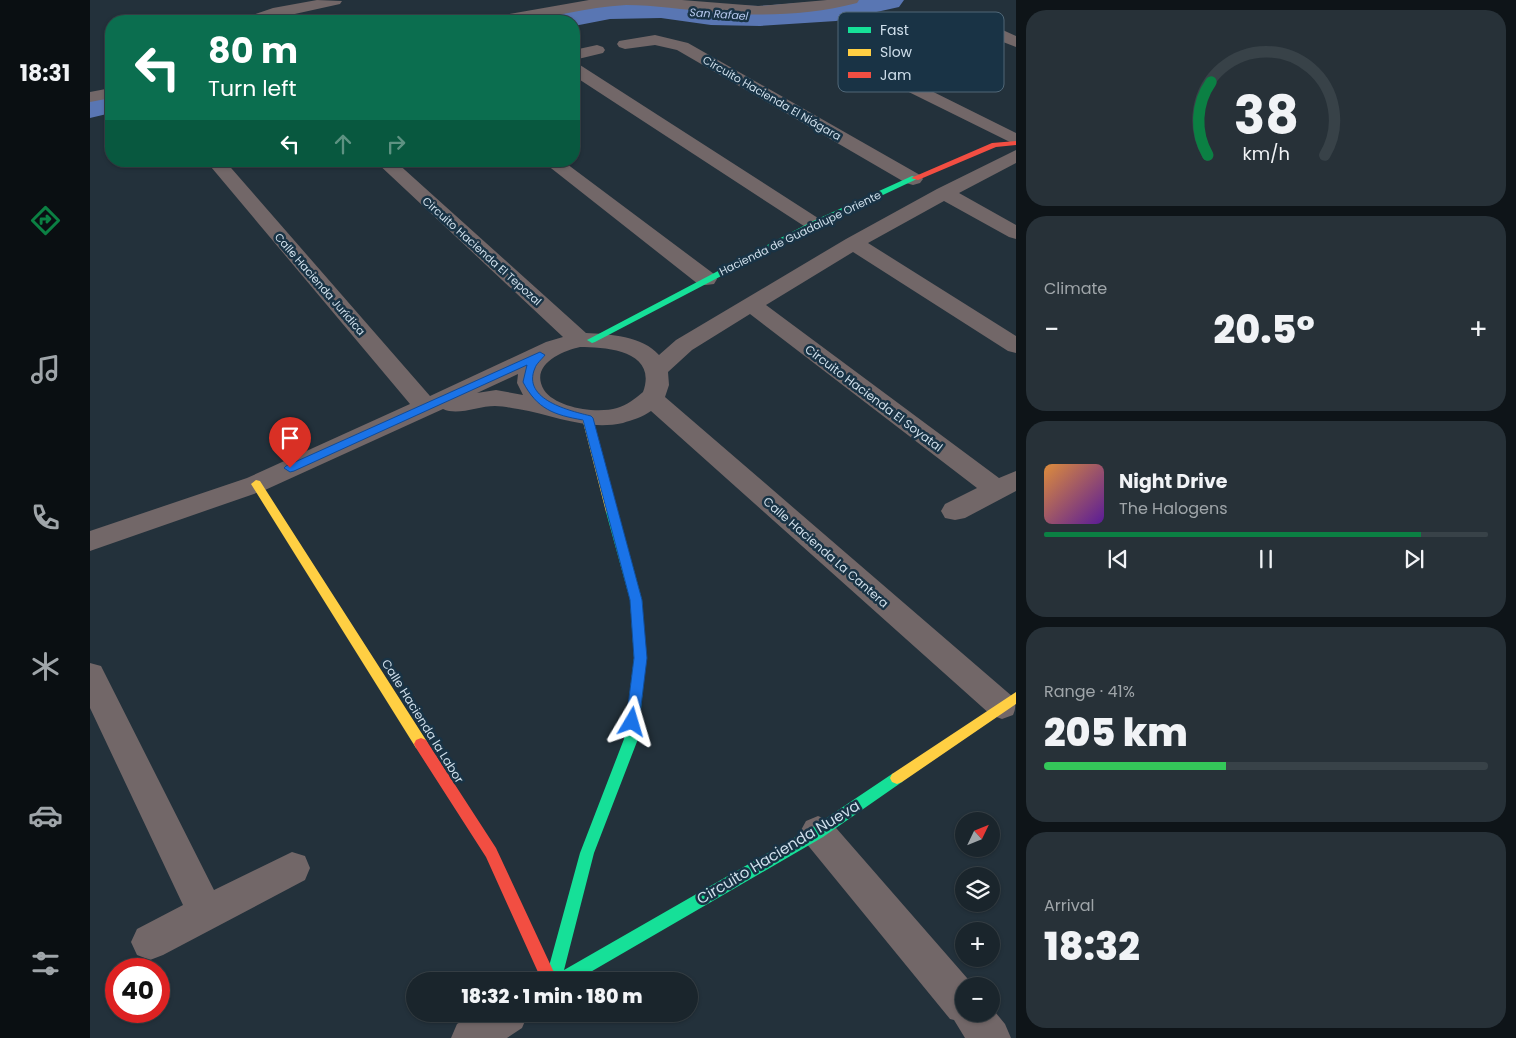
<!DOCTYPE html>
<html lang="en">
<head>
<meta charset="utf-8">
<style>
	:root { --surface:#1a252c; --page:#273138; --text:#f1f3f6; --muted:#9fa5a9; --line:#384248; --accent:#0b8043 }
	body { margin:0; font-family:Poppins,sans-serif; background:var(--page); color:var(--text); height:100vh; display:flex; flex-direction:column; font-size:19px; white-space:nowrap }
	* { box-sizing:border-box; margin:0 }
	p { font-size:16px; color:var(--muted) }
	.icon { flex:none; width:28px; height:28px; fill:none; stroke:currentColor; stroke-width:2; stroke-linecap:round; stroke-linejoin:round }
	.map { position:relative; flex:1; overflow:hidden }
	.details { display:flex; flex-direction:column; gap:10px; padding:10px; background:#0e1418; width:500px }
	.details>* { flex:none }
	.top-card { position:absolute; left:15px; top:15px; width:475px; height:152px; border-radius:20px; box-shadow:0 1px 4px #0004,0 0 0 1px var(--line); background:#0b6e4f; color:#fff; overflow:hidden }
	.needle { width:32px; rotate:47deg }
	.buttons { position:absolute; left:865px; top:812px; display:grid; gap:10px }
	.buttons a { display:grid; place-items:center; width:45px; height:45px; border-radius:50%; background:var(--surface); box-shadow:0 1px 4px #0004,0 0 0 1px var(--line); font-size:25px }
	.speed { position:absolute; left:15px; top:958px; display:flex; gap:10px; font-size:25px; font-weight:700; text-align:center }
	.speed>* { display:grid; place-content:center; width:65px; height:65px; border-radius:50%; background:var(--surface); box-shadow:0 1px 4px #0004,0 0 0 1px var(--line); line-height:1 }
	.speed .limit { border:8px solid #d22; background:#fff; color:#111 }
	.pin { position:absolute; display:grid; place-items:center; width:42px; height:42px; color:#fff; margin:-51px -21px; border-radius:50% 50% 50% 0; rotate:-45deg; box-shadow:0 0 5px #0007 }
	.pin .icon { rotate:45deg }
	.me { position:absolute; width:55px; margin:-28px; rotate:7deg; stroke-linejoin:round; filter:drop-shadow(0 0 4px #0008) }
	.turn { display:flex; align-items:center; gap:18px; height:105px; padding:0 20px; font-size:22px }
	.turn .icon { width:65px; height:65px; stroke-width:2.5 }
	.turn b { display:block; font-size:35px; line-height:42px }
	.lanes { display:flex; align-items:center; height:48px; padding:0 20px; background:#0003; justify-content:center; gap:25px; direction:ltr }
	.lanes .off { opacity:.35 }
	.big { font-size:38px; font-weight:800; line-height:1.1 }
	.details .card { flex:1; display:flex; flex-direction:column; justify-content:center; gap:8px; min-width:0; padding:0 18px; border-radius:20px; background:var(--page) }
	.details .dial { align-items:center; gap:0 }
	.dial svg { height:130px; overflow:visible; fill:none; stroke:var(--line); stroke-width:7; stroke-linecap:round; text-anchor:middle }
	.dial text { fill:var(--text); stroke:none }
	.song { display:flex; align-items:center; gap:15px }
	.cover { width:60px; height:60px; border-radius:8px; background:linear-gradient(135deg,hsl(30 70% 55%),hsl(270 70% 35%)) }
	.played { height:5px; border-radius:2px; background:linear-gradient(90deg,var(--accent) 85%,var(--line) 85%) }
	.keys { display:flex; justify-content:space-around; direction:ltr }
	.heat { display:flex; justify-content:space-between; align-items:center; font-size:28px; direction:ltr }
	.charge { height:8px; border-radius:4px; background:linear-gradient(90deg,#34c759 41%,var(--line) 0) }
	.trip { position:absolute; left:316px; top:972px; width:292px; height:50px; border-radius:25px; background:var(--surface); box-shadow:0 1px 4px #0004,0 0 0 1px var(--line); font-weight:800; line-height:50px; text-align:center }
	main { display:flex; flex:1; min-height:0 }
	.tab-bar { display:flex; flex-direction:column; width:90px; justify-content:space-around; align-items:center; background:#0a0f12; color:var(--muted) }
	.tab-bar .icon { width:35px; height:35px }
	.tab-bar .selected { color:var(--accent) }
	.tab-bar b { font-size:22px; color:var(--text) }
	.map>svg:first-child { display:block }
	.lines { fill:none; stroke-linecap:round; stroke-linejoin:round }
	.river { fill:#5976b3; fill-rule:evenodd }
	.street { fill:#726768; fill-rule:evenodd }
	.fast { fill:#16e098; fill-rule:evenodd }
	.slow { fill:#ffcf43; fill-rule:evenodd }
	.jam { fill:#f24e42; fill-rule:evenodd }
	.route { fill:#1a73e8; stroke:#114b97 }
	.labels { text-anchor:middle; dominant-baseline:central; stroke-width:5; stroke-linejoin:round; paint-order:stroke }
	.far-water-label { font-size:11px; font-style:italic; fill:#b7c9ee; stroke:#193345 }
	.far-street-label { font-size:11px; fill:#cfdfeb; stroke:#193345 }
	.street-label { font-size:12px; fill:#cfdfeb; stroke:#193345 }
	.near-street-label { font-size:15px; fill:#cfdfeb; stroke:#193345 }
	.key { fill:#193345; stroke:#506777; stroke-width:1 }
	.key-label { font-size:14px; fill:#cfdfeb }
</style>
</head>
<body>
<main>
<nav class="tab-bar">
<b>18:31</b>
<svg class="icon selected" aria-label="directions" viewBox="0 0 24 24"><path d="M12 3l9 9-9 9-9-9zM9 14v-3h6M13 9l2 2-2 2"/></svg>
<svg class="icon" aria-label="music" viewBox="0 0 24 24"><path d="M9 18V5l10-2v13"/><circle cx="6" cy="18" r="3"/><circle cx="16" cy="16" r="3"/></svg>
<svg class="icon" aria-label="phone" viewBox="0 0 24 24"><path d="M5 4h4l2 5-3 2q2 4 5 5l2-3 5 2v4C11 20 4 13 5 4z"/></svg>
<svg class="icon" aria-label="climate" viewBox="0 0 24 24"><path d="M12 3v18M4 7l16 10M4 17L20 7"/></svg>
<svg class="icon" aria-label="car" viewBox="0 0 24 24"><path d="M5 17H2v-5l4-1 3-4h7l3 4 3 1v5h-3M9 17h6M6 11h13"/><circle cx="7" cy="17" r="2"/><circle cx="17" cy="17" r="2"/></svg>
<svg class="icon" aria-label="filters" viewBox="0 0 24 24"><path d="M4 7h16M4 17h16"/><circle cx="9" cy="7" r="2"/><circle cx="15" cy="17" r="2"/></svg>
</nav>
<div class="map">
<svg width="926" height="1038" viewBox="0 0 926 1038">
	<rect width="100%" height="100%" fill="#23313b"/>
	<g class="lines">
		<path class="river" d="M516 0H584L621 5 670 6 751 0H814L809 7 746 21 670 26 621 25 571 18 520 19 484 26V21H443L448 14Z
			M21 91V113L0 118V96Z"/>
		<path class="street" d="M227 0 252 1 250 4 173 21H151L154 18 183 8Z
			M499 0H592L668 6 737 0H769L767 3C720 15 671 17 623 12 594 10 565 5 536 5 490 7 446 24 400 21L403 18 408 16Z
			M882 20 906 27 926 36V47L882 30 772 48 768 51 769 55 926 133V145L756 61 751 49 761 41 767 39Z
			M565 35 598 43 830 175 833 179 830 183 823 185 816 183 587 50 565 45 535 49 529 47 527 44 529 41Z
			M507 45 513 47 515 50 513 53 484 60V50Z
			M484 64 490 65 731 220 734 224 731 228 724 230 717 228 484 76Z
			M21 88V98L0 102V92Z
			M926 150V163L869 193 926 225V239L919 237 854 201 778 243 926 336V353L918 351 763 252 676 305 909 478 926 471V491L875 518 865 520 855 518 851 511 855 504 887 488 660 314 602 350 578 372 579 385 575 397 923 697C926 704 926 708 923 715L912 719 901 715 561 411C553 417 542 420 533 423 496 431 464 415 428 409 421 408 413 406 405 406 388 406 368 416 353 409L175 490 0 551V531L157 478 320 404 116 161H135L340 396 456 342 473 337 285 161H305L496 333C519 334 553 336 569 355L586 340 756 239 847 189ZM490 347C517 347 568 351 553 392 545 399 537 405 527 408 507 414 466 408 454 390 439 365 472 351 490 347ZM428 374 427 383 433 395 406 390 387 393Z
			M452 161H473L624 274 627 279 624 284 616 285 608 284Z
			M0 663 11 666 124 890 202 852 215 856 220 868 215 880 73 955 60 960 47 955 41 942 47 929 93 905 0 708Z
			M728 816 740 821 884 986H874V1014H901V1007L915 1024 921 1038H875L864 1020 860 1019 716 843 710 832 716 821Z
			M383 1014H438L432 1028 417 1038H361L367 1024Z"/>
		<path class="fast" d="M822 176 829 178 727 226 505 342 502 343 497 340 721 222Z
			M522 508 528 512 552 600 556 658 548 739 504 853 474 970 723 827 802 774 807 772 812 774 814 778 812 782 733 837 485 981H455L490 853 534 739 544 658 540 600 516 512Z"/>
		<path class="slow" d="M497 415 502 418 528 512 522 516 516 512 492 418Z
			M166 480 170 481 336 740 338 744 336 748 331 750 326 748 161 484Z
			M926 692V704L812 782 807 784 802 782 800 778 802 774Z"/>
		<path class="jam" d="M926 141V145L906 147 828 180 821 178 902 143Z
			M331 738 336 740 406 848 468 981H452L396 857 326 748 324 744 326 740Z"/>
	</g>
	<path class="route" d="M450 352 455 355C452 359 446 364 445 368 431 400 481 411 501 416L503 418 552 600 557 658 549 722 547 726 542 728 538 726 536 722 544 658 540 600 493 420C464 415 447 409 433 382L437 365 204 471 200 472 194 468 196 466Z"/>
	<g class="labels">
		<g class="far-water-label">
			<text transform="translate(629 14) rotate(4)">San Rafael</text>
		</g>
		<g class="far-street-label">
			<text transform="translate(682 98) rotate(30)">Circuito Hacienda El Niágara</text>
			<text transform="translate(710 233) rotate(-26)">Hacienda de Guadalupe Oriente</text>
			<text transform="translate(392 251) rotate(42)">Circuito Hacienda El Tepozal</text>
			<text transform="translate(230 284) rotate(49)">Calle Hacienda Jurídica</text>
		</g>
		<g class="street-label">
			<text transform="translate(784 398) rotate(37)">Circuito Hacienda El Soyatal</text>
			<text transform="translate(736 552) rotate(41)">Calle Hacienda La Cantera</text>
			<text transform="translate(333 721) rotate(58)">Calle Hacienda la Labor</text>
		</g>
		<g class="near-street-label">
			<text transform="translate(688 852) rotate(-31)">Circuito Hacienda Nueva</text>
		</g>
	</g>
	<rect x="748" y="12" width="166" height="80" rx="8" class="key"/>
	<rect x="758" y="27" width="23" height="6" fill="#16e098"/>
	<rect x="758" y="49" width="23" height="7" fill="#ffcf43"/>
	<rect x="758" y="72" width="23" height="6" fill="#f24e42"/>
	<g class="key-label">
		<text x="790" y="35">Fast</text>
		<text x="790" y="57">Slow</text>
		<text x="790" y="80">Jam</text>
	</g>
</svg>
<div class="buttons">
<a><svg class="needle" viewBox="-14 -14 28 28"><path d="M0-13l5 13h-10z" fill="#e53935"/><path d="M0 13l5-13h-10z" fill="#9fa5a9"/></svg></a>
<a><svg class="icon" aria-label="layers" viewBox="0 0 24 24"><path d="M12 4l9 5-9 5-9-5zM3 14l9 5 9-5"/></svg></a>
<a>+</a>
<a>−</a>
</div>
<div class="speed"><div class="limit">40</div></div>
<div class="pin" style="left:200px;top:468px;background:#d93025"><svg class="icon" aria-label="arrive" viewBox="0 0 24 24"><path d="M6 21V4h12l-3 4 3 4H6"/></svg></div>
<svg class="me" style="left:542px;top:722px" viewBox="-20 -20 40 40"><path d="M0-17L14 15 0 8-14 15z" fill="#1a73e8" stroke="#fff" stroke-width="4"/></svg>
<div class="trip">18:32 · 1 min · 180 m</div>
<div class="top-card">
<div class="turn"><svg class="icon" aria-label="left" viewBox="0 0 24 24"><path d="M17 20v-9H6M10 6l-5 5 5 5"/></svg><div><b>80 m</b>Turn left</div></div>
<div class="lanes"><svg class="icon" aria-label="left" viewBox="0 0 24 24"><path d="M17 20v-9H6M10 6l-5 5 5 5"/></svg><svg class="icon off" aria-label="ahead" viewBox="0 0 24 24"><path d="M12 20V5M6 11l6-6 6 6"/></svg><svg class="icon off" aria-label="right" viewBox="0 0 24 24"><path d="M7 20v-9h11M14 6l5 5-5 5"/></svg></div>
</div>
</div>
<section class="details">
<div class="card dial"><svg viewBox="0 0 100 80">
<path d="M14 69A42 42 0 1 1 86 69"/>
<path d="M14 69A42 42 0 0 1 16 24" stroke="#0b8043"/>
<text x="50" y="56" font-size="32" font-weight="700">38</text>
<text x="50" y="72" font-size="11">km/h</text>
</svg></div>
<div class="card"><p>Climate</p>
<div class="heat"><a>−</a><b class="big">20.5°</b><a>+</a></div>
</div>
<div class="card">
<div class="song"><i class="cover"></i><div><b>Night Drive</b><p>The Halogens</p></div></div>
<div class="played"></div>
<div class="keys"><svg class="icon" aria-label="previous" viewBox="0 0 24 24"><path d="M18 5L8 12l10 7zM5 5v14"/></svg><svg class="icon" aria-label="pause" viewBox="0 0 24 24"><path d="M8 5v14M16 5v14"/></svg><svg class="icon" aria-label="next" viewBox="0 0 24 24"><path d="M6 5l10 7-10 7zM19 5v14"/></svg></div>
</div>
<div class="card"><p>Range · 41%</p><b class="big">205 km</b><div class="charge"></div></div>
<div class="card"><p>Arrival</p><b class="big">18:32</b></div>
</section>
</main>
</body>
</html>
